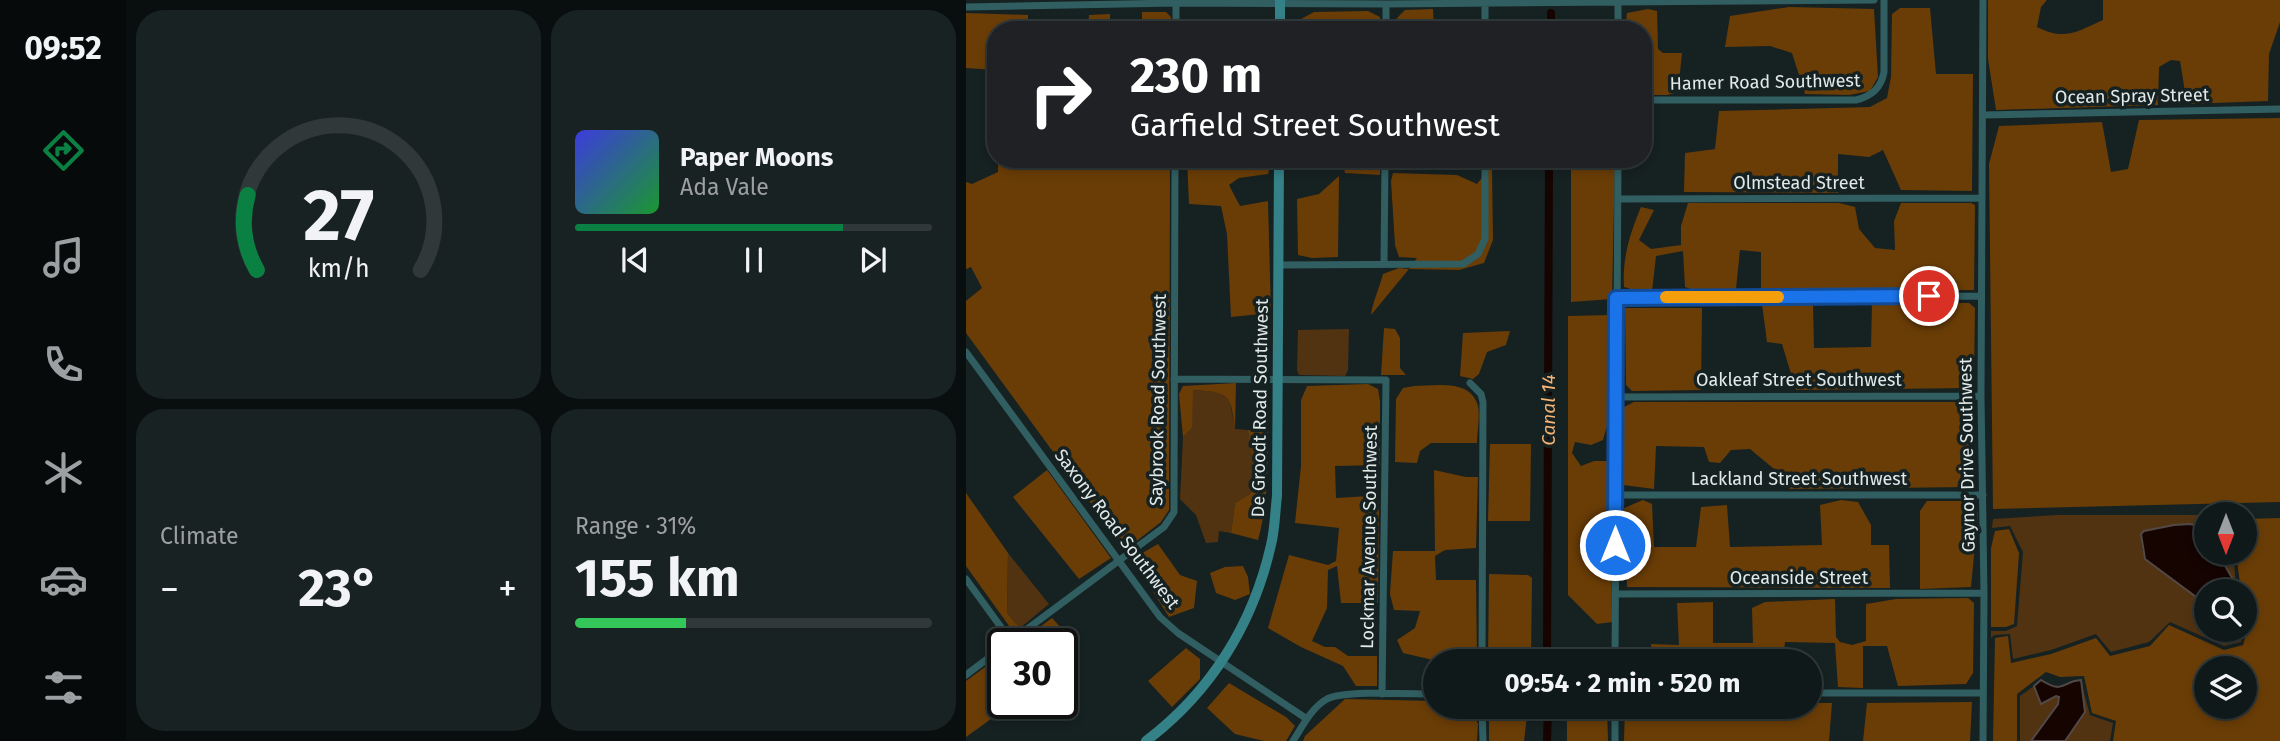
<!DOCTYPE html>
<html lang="en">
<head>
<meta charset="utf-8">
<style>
	:root { --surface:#10191a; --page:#192223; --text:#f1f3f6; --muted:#9ca0a2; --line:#303839; --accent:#0b8043 }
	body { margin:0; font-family:"Fira Sans",sans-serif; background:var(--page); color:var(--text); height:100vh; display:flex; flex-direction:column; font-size:26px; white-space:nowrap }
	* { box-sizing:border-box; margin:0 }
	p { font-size:23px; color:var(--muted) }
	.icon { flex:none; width:38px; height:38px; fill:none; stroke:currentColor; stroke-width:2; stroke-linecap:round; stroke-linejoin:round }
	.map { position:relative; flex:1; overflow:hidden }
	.sheet { display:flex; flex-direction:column; gap:10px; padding:10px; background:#090e0e; width:840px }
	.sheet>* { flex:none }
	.top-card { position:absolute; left:21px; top:21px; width:665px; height:147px; border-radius:28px; box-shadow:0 4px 10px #0003,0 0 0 2px var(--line); background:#202124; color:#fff; overflow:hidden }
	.needle { width:46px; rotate:180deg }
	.controls { position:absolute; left:1228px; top:502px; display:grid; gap:14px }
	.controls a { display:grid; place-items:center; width:63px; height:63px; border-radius:50%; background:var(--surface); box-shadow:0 4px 10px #0003,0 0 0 2px var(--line); font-size:35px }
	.speed { position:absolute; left:21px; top:628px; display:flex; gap:14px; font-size:35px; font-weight:700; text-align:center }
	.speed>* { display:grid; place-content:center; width:91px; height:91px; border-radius:50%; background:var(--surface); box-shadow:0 4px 10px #0003,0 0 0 2px var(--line); line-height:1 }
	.speed .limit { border:4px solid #111; border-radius:10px; background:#fff; color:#111 }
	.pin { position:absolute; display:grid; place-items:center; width:60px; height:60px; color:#fff; margin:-30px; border:4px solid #fff; border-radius:50%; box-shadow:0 2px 7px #0007 }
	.me { position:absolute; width:77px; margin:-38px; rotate:0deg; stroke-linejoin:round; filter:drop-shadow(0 0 5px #0008) }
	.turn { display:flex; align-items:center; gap:24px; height:147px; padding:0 28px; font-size:32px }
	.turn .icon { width:91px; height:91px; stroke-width:2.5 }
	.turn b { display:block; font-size:49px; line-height:60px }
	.big { font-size:52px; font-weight:700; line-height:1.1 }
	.sheet .card { flex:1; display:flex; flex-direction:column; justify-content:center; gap:10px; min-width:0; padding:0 24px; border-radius:28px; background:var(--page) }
	.sheet .dial { align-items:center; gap:0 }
	.dial svg { height:182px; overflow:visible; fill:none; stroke:var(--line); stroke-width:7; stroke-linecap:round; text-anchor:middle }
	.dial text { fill:var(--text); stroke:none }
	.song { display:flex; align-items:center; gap:21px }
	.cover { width:84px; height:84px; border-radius:10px; background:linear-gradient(135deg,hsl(240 70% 55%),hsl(130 70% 35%)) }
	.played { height:7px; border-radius:4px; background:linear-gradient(90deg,var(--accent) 75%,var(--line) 75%) }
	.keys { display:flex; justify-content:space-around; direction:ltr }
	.heat { display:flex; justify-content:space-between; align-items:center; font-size:38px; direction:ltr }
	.charge { height:10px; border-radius:5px; background:linear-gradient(90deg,#34c759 31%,var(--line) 0) }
	.sheet .tiles { flex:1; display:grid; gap:10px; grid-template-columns:repeat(2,1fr) }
	.trip { position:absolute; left:457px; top:649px; width:399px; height:70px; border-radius:35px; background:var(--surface); box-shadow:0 4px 10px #0003,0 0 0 2px var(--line); font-weight:700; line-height:70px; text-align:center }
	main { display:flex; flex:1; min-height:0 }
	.dock { display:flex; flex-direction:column; width:126px; justify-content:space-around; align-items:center; background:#060a0a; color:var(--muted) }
	.dock .icon { width:49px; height:49px }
	.dock .current { color:var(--accent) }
	.dock b { font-size:32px; color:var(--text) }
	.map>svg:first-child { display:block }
	.green { fill:#513312 }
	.forest { fill:#6a3d06; fill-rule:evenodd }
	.water { fill:#150400; stroke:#524946; stroke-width:2 }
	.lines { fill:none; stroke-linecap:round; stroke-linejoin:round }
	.canal { stroke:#150400; stroke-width:8 }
	.street { stroke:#315e61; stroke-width:7 }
	.secondary { stroke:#348187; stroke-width:10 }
	.route-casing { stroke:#114b97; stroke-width:18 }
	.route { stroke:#1a73e8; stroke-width:12 }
	.slow { stroke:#f59e0b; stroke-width:12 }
	.labels { text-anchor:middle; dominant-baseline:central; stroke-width:7; stroke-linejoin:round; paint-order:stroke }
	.street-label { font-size:18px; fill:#e2e9e9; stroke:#162122 }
	.water-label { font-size:19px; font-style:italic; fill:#f7b474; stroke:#162122 }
</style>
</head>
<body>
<main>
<nav class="dock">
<b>09:52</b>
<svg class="icon current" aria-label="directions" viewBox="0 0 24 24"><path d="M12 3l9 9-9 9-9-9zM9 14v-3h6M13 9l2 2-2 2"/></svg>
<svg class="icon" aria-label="music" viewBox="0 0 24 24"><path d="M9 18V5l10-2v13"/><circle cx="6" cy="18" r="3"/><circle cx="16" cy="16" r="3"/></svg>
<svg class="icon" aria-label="phone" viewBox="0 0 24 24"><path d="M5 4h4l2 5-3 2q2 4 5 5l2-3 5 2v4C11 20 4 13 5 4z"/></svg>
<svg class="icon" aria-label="climate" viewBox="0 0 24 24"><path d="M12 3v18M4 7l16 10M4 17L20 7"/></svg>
<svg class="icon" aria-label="car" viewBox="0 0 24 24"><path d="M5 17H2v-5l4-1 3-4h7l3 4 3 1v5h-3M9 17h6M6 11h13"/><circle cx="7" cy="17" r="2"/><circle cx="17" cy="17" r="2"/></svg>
<svg class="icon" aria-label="filters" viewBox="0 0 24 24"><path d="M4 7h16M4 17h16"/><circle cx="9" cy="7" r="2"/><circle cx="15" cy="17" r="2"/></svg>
</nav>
<section class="sheet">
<div class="tiles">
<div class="card dial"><svg viewBox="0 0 100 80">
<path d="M14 69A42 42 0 1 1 86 69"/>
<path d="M14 69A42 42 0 0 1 10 36" stroke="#0b8043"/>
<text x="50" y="56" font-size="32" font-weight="700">27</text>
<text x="50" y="72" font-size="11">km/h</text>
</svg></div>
<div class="card">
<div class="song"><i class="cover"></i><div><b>Paper Moons</b><p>Ada Vale</p></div></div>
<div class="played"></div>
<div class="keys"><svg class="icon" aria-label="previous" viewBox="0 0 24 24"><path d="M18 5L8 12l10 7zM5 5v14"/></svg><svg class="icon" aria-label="pause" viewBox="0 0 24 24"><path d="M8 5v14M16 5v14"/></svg><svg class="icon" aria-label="next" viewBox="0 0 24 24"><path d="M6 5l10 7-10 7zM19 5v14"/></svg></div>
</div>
<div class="card"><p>Climate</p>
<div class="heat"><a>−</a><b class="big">23°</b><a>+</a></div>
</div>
<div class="card"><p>Range · 31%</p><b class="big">155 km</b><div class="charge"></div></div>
</div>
</section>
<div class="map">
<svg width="1314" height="741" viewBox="0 0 1314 741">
	<rect width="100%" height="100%" fill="#162122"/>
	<path class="green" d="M383 329 382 370 379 376 333 375 331 370 332 330Z
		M226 390 252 392 263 397 269 429 282 430 287 462 285 495 269 503 265 533 253 531 252 542 240 543 230 515 214 499 217 437 226 428Z
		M1091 515H1241V528L1224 524 1208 525 1178 531 1175 534 1176 550 1241 605V630H1278L1275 642 1258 646 1204 622 1183 642 1145 652 1130 634 1085 650 1047 659 1044 634 1028 635 1025 638 1024 728 1025 631H1040L1051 626 1057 552 1044 526 1026 528 1027 519Z
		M42 553 83 604 54 628 41 613Z
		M1253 553H1267L1270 584 1259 570Z
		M1068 686 1079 703 1090 696H1094L1092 704 1065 741H1054V696Z
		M1117 689 1124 715 1147 723 1144 741H1099L1119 712Z"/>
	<path class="forest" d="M1022 0H1081L1075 7 1071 27C1099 41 1110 32 1137 20V0H1314V22L1303 54 1302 101 1221 104 1214 61 1205 60 1193 67 1192 105 1030 110 1022 59Z
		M823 7 908 9 912 77 904 91 883 95 839 94 826 53 804 46 759 47 764 16Z
		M934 8H964L970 74H1007L1006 191 935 190 917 150 903 157 872 154V193L718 192 719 153 749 149 753 111 904 107 921 98 925 77 926 14Z
		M467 9 468 30H429L431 18 439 10Z
		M682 9 691 11 692 49 697 53H716L712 92 701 95H677V30H659L661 13Z
		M402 11 414 17V30H334L335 19 348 12Z
		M176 12H200L205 17V30H176Z
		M0 13 62 15V30H30V70L0 68Z
		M144 14V30H122L123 15Z
		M1314 118V502L1027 509 1023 164 1033 126 1136 122 1145 172 1162 169 1173 120Z
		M32 159H204L203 510 195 522 159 550 0 333V301L16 288 5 267 0 269V182L6 184 32 172Z
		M221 159H306L302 174 273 178 263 185 274 206 302 201 305 313 265 317 261 234 255 206 223 204Z
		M376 159H414V175L379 173Z
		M531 159 526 170 527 240 518 263 493 270 443 269 405 315C406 304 414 286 417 274L433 268 443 269 451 258 433 257 429 245 425 181 427 173 491 175 511 184Z
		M605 159H649L646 299 605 302Z
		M373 176 372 257 346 258 332 255 331 199 353 194Z
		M722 203H873L889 207 893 229 909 248 929 250 928 221 935 203H1005L1009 205 1008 290H795V252L774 250 770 289 733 292 719 287 717 251 690 256 686 291 678 293 658 287C656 259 664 233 675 207L688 210 673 240 685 249 715 245V226Z
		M906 303H1003L1009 308 1008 375 1005 388 830 390 816 344 801 342 796 304H847L848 348 905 347Z
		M659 308H736L735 390 666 391 660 385Z
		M645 315 646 408 637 440 625 445 609 442 606 453 615 466 628 461H645L646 622 631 624 602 595V316Z
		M418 328 429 329 434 338V368L440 375H415Z
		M544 331 540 345 521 352 513 374 507 379 494 376 497 333Z
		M270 383 269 429C264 392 264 393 227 390L226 428 217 437 213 394 217 386Z
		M402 384 412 389 414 401V465L369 466 370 498 404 496 413 502 412 603H375L371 566 362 570 361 608 346 641 359 647H369L382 656H411V686H390L377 666 335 647 302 628 323 555 362 565 370 561 373 528 329 523 335 466V400L341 386Z
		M448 386C468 386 502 379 511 403 515 413 511 431 511 443H465L454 451 451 463 429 462 430 399 437 388Z
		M668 402H1000L1007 403 1006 487 824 489 808 469 784 449 765 450 754 463 743 462 738 447 690 446 688 489 657 485 656 408Z
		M282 430H302C302 467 302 504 292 540L265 533 269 503 285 494 287 462Z
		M524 444H565L564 521H522Z
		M81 470 145 558 113 579 47 497Z
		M468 470 500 477H512L510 548 479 550 469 556 470 580H510L511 661 469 662V684H467V660L437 653 431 640 449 628 454 611 428 610 424 594 427 551H469Z
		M0 493 42 553 41 613 54 628 46 630 0 566Z
		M677 500 686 504 688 547H730L735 507 761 505 764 547 856 545 854 505 875 500 892 502 905 525V545H923L924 588 661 587 660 548 655 530 656 509Z
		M961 501H1004L1012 513 1005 587 954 589V511Z
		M1314 518V741H1147L1150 721 1126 713 1118 676 1094 677 1080 672 1051 694V741H1027L1029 638 1042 636 1045 663 1085 654 1130 638 1144 656 1184 646 1203 625 1258 650 1277 645 1284 621 1279 605V592L1275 591 1270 553H1279V519ZM1241 668H1279V707H1241Z
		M1043 529 1053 553 1048 624 1040 627H1025V548L1029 531Z
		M192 544 214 575 231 581 228 608 203 617 170 565 171 556Z
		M277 566 282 577 284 594 269 600 250 593 244 573 259 567Z
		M523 574 562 575 566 578 565 661H522Z
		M1002 598 1008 603 1007 673 1000 684 932 686 921 646H897V688L872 687 869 643 819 642 817 661H686L685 644 713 645 711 603 747 602V643H787L786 608 799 602 869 599 870 637 874 642 886 645 900 641V604L930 599Z
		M86 618 107 641 109 658 96 668V644H51Z
		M220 648 234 659V679L206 707 182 681Z
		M37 654V704H46L0 737V681Z
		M263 683 320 717 329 726 320 741H298L269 734 241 708Z
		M379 699 469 701V707H504L512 724 511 741H337L339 736Z
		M1006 702 1004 741H897L901 703Z
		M844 703H866L863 741H658L659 707H844Z
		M523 707 562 708 558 741H523Z
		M601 707H641L642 741H601Z"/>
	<path class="water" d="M1224 524 1241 528V553H1253C1258 567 1268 578 1272 591L1241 592V605L1179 559 1175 534 1178 531 1208 525Z
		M1075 680C1099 695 1095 681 1115 680L1119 712 1099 741H1065L1092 704 1093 697 1090 696 1075 704 1068 686Z"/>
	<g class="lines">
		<path class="canal" d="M585 30V13
			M581 662 583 159
			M581 741 582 707"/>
		<path class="street" d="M519 2V30
			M0 7 210 3 420 4 908 0
			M210 30V3
			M420 30V4
			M652 30V2
			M677 100H890C906 96 915 88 918 72V0
			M1018 115 1314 109
			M652 199 1015 198
			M418 264 419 159
			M313 265 497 264 512 254 519 239V159
			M650 297 1015 296
			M0 352 194 617 212 633 341 719
			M208 379 420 380 416 694
			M504 383 515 394 517 402 516 662
			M650 397 1015 396
			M650 495H1017
			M0 579 45 641
			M649 594 1018 593
			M41 644 198 527 208 512 209 159
			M649 662 652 159
			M0 675 37 647
			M844 693H1017
			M516 707 517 741
			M327 741C336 727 346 707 361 699 379 690 446 694 469 694
			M649 741V707
			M1017 741 1018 593 1015 396 1017 0"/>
		<path class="secondary" d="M314 30V0
			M180 741C245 692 287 624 305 545 309 529 309 512 311 496L313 159"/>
	</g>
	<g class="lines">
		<g class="route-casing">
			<path id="route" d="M649 545 650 298 963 296"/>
		</g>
		<use href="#route" class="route"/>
		<path class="slow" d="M700 297H812"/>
	</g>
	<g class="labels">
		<g class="street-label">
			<text transform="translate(799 82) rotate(-1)">Hamer Road Southwest</text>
			<text transform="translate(1166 96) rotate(-1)">Ocean Spray Street</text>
			<text x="833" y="183">Olmstead Street</text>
			<text x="833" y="380">Oakleaf Street Southwest</text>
			<text transform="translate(192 400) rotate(-89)">Saybrook Road Southwest</text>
			<text transform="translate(294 408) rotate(-89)">De Groodt Road Southwest</text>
			<text transform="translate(1001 455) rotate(-91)">Gaynor Drive Southwest</text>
			<text x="833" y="479">Lackland Street Southwest</text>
			<text transform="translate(151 529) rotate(53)">Saxony Road Southwest</text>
			<text transform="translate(403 537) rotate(-89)">Lockmar Avenue Southwest</text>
			<text x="833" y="578">Oceanside Street</text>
		</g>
		<g class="water-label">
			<text transform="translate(582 410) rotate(-90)">Canal 14</text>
		</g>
	</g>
</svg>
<div class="controls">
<a><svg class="needle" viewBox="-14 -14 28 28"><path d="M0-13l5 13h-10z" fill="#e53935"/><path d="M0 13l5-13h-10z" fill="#9ca0a2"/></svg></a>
<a><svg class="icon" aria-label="search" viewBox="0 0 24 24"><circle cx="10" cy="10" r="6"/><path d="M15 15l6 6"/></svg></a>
<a><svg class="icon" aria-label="layers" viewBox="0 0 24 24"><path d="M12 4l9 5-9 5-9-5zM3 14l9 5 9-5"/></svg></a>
</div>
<div class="speed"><div class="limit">30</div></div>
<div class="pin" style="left:963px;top:296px;background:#d93025"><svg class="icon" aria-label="arrive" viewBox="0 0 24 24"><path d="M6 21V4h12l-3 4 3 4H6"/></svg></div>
<svg class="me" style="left:649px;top:545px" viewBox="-20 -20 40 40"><circle r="17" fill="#1a73e8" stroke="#fff" stroke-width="3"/><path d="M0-11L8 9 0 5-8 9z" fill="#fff"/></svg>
<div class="trip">09:54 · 2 min · 520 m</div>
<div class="top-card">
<div class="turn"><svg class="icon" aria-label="right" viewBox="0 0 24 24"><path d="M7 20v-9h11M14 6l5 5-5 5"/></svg><div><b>230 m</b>Garfield Street Southwest</div></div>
</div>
</div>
</main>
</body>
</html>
